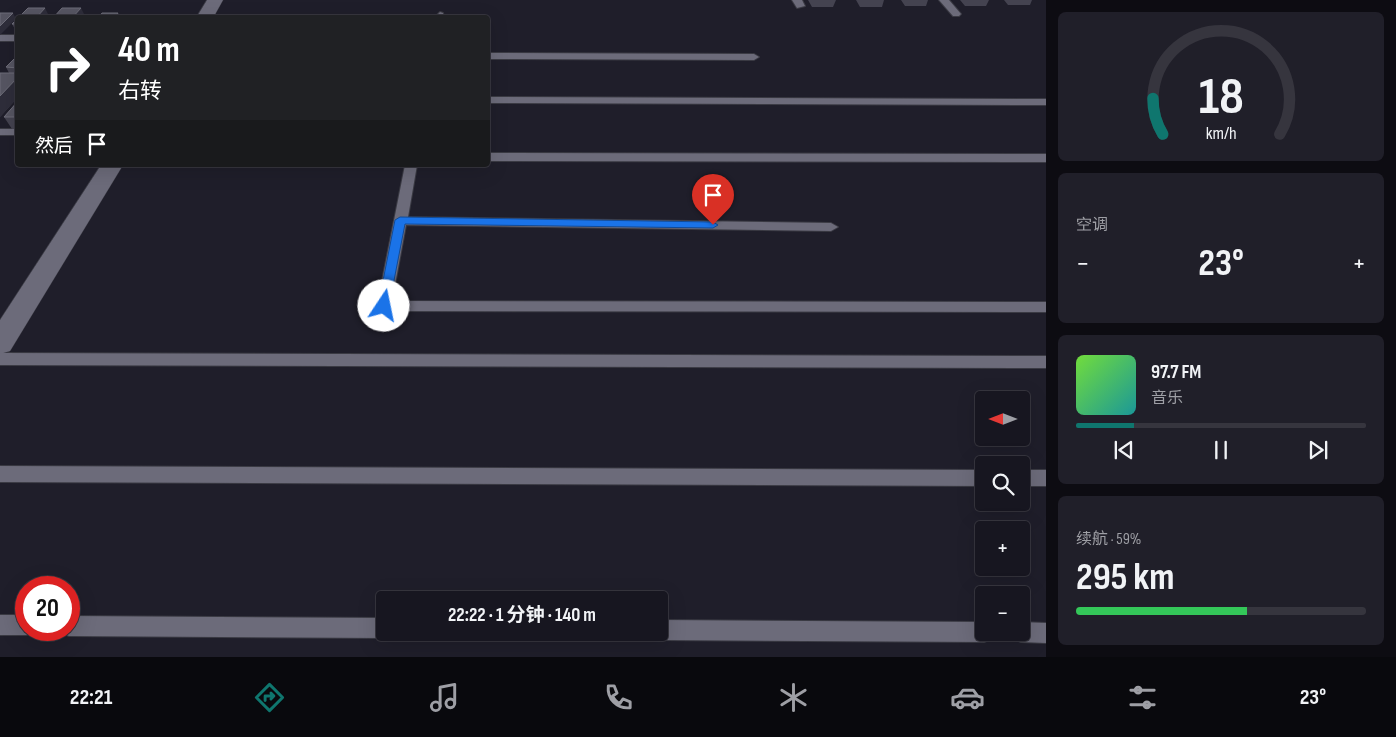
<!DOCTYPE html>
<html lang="zh">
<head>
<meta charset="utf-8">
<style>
	:root { --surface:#171620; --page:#201f29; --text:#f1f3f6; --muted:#9e9fa5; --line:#36353e; --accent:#0f766e }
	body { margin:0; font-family:"Sofia Sans Condensed","Noto Sans SC",sans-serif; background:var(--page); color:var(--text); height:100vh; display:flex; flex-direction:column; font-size:19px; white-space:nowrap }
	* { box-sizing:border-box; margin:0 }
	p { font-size:16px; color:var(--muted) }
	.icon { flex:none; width:28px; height:28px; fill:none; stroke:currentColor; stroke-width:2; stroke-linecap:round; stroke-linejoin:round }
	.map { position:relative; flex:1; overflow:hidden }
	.panel { display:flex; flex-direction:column; gap:12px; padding:12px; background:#0d0c12; width:350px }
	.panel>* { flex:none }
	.hud { position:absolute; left:15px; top:15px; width:475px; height:152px; border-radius:5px; box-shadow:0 5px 20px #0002,0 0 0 1px var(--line); background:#202124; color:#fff; overflow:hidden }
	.needle { width:32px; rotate:270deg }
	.fabs { position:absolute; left:975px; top:391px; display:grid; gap:10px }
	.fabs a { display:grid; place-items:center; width:55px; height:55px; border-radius:5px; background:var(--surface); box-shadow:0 5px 20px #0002,0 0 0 1px var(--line); font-size:25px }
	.speed { position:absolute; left:15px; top:576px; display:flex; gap:10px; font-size:25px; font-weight:700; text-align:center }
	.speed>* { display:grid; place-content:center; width:65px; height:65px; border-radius:50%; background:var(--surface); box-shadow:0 5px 20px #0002,0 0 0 1px var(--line); line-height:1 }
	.speed .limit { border:8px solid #d22; background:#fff; color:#111 }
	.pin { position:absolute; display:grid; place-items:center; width:42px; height:42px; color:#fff; margin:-51px -21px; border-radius:50% 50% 50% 0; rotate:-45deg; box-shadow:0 0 5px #0007 }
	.pin .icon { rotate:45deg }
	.me { position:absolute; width:55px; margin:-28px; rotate:11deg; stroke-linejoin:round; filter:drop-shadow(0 0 4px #0008) }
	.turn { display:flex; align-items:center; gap:18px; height:105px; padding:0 20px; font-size:22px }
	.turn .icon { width:65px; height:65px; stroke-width:2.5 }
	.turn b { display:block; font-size:35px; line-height:42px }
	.then { display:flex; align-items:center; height:48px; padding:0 20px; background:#0003; gap:10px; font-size:19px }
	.big { font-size:38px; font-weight:700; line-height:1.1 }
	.panel .card { flex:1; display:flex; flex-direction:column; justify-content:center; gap:8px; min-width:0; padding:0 18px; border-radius:8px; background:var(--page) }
	.panel .dial { align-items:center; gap:0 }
	.dial svg { height:130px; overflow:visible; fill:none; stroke:var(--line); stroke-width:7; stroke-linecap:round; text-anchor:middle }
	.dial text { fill:var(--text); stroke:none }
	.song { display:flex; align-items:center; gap:15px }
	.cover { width:60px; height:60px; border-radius:8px; background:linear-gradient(135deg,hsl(100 70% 55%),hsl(180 70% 35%)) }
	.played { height:5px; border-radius:2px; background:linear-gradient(90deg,var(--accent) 20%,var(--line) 20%) }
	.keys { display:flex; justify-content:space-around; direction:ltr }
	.heat { display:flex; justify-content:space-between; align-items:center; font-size:28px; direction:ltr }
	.charge { height:8px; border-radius:4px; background:linear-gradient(90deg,#34c759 59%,var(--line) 0) }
	.trip { position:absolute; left:376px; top:591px; width:292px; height:50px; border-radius:5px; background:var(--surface); box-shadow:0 5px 20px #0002,0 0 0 1px var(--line); font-weight:700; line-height:50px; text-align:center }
	.tabs { display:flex; height:80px; justify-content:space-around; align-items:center; background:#09090d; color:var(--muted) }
	.tabs .icon { width:35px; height:35px }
	.tabs .on { color:var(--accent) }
	.tabs b { font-size:22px; color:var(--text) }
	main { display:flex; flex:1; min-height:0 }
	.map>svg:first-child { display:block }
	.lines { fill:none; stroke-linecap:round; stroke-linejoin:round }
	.lane-casing { stroke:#3a3a43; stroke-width:2 }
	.secondary-casing { stroke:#3a3a43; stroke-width:1 }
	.lane { fill:#6c6b7a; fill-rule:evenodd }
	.secondary { fill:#6c6b7a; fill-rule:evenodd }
	.wall { fill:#444350 }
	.shaded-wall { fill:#2e2d3a }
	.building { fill:#565562; stroke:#6d6c78 }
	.route { fill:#1a73e8; stroke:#114b97 }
</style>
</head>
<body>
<main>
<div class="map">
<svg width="1046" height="657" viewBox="0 0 1046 657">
	<rect width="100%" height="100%" fill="#1f1e2a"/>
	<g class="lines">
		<g class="lane-casing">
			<path id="lane" d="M792 0H802L805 6 797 8Z
				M939 0H949L961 14 959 16H953Z
				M440 12 443 13 444 18H434Z
				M0 35H18V41H0Z
				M488 53 754 54 759 57 754 60 488 59Z
				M488 97 1046 99V105L488 103Z
				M0 129H18V135H0Z
				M488 153 1046 154V162L488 161Z
				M405 165H417L408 217 831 223 838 227 831 231 406 225 392 301 1046 302V312L384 311 379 310 377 306Z
				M0 353 1046 356V368L0 365Z
				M0 466 984 470V486L0 482Z
				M1021 470H1046V486H1021Z
				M0 615H26V630H34L33 632 26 635H0Z
				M69 616 385 618V632H393L385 638 69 636 62 633 60 630H69Z
				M660 620 984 622V632H994L991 639 984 642 660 640 653 637 651 632H660Z
				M1021 622 1046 623V643L1021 642 1014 639 1011 632H1021Z"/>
		</g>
		<g class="secondary-casing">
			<path id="secondary" d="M207 0H223L213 18H196Z
				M101 165H123L10 351 0 354V320Z"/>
		</g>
		<use href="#lane" class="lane"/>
		<use href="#secondary" class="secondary"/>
	</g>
	<path class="wall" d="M808 0H836L833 7H812Z
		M856 0H884L882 7H860Z
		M901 0H928L926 6H905Z
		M960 0H989L986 6H965Z
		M1004 0H1032L1030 5H1008Z
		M18 18V34L12 24Z
		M18 55V97L0 117 9 73 6 67Z
		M18 101V129H12L4 117Z"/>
	<path class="shaded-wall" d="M45 8 50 18H36Z
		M81 8 86 18H72Z
		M13 13 16 19 0 35V26Z
		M118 13 120 18H115Z
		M18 77V97L0 117V96Z"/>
	<path class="building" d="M28 8H45L36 18H18Z
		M62 8H81L72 18H53Z
		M0 13H13L0 26Z
		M102 13H118L115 18H98Z
		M18 18V24H12Z
		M18 55V68L6 67Z
		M0 73H18V77L0 96Z
		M18 101V117H4Z"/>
	<path class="route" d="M400 217 713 222 718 225 713 228 405 224 389 306 384 310 378 306 395 220Z"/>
</svg>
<div class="fabs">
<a><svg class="needle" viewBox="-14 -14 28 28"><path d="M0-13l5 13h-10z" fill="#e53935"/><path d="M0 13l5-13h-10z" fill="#9e9fa5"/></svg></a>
<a><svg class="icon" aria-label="search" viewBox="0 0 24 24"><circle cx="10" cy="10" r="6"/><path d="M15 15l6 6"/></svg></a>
<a>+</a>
<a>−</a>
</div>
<div class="speed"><div class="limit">20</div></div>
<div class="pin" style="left:713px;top:225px;background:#d93025"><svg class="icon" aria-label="arrive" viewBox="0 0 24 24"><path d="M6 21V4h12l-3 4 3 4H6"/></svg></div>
<svg class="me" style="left:384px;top:306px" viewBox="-20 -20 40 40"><circle r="19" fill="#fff"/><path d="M0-13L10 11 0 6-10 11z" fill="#1a73e8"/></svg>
<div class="trip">22:22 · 1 分钟 · 140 m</div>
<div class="hud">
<div class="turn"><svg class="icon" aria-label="right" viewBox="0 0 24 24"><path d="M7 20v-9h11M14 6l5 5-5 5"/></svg><div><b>40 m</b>右转</div></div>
<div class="then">然后<svg class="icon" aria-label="arrive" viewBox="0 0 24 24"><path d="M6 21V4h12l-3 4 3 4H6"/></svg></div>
</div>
</div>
<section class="panel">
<div class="card dial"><svg viewBox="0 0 100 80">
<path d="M14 69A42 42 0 1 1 86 69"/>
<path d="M14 69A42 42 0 0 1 8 47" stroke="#0f766e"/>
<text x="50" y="56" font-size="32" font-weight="700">18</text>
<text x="50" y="72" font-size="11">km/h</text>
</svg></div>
<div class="card"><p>空调</p>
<div class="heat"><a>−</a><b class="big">23°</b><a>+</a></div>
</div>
<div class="card">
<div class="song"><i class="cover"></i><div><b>97.7 FM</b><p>音乐</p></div></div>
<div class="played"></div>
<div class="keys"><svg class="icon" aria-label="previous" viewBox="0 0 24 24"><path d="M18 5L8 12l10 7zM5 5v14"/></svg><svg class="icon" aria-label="pause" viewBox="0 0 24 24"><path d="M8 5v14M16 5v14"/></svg><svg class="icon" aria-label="next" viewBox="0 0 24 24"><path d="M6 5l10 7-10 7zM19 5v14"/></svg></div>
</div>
<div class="card"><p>续航 · 59%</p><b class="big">295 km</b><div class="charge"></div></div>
</section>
</main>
<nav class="tabs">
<b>22:21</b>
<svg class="icon on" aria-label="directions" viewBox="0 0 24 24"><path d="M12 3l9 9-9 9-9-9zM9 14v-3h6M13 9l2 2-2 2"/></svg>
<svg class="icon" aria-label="music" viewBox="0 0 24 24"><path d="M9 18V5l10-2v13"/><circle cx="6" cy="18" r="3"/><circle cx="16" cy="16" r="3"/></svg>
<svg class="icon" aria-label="phone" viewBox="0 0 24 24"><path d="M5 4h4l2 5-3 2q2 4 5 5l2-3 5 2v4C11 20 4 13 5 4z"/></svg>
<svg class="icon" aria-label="climate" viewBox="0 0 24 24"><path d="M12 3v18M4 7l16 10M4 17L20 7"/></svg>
<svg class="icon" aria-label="car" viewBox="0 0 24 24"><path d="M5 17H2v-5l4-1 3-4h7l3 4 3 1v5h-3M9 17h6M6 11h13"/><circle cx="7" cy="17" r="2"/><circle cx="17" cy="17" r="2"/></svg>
<svg class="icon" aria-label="filters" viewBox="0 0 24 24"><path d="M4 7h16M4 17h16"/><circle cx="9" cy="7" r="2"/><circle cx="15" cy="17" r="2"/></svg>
<b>23°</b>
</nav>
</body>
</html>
